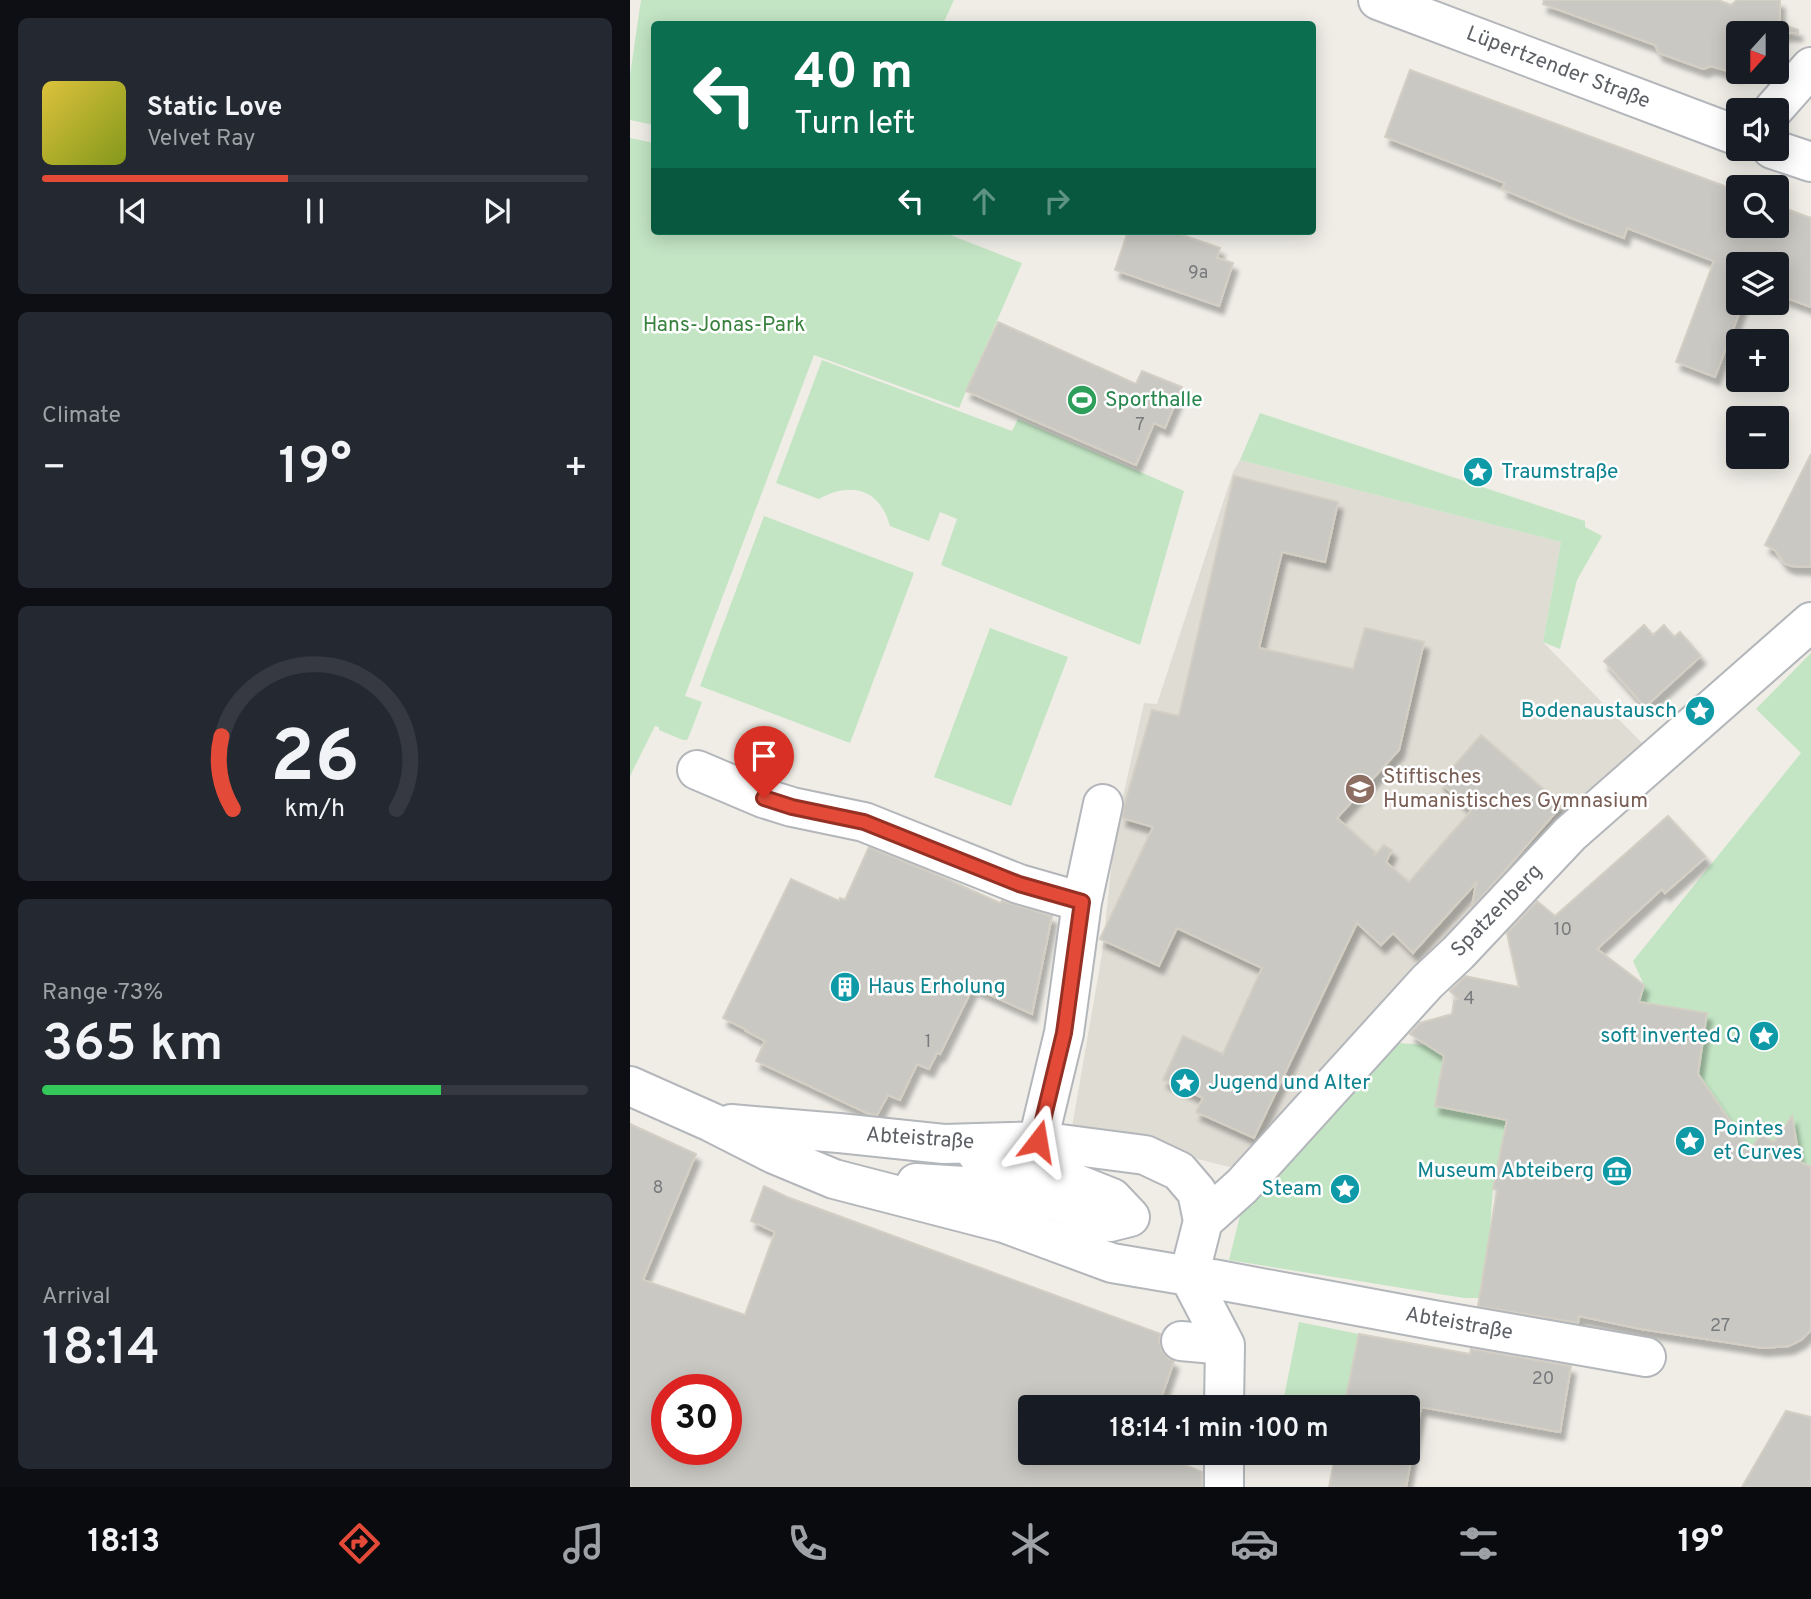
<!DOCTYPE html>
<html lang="en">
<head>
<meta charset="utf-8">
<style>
	:root { --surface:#171b24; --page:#242831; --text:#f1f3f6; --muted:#9ea1a6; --line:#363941; --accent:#e34a38 }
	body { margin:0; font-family:Overpass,sans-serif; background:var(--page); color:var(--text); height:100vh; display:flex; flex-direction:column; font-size:26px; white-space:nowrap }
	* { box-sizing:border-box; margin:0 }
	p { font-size:23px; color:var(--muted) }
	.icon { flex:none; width:38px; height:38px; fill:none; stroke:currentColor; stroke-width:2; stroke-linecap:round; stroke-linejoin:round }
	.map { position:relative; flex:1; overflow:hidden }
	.panel { display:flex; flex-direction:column; gap:18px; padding:18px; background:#0d0f14; width:630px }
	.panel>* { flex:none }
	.banner { position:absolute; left:21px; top:21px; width:665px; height:214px; border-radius:7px; box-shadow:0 4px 18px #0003; background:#0b6e4f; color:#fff; overflow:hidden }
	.needle { width:46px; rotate:201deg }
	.tools { position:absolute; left:1096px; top:21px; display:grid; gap:14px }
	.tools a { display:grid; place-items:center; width:63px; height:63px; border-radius:7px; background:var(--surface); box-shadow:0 4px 18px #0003; font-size:35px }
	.speed { position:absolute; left:21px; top:1374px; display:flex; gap:14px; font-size:35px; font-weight:700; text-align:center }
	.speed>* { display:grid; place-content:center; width:91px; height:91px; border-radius:50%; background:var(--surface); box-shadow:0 4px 18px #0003; line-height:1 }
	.speed .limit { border:10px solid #d22; background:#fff; color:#111 }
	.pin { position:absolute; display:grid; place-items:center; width:60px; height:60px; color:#fff; margin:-72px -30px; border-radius:50% 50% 50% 0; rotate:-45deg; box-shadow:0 0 7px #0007 }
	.pin .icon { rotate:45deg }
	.me { position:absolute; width:77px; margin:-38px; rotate:14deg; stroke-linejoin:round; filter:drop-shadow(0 0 5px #0008) }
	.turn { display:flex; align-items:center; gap:24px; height:147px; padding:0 28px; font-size:32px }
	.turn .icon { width:91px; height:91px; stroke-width:2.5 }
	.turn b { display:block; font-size:49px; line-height:60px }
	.lanes { display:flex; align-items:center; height:66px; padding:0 28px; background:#0003; justify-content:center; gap:35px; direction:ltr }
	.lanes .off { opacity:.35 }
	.big { font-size:52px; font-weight:600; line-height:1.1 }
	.panel .card { flex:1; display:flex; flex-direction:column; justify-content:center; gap:10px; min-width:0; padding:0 24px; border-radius:10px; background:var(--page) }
	.panel .dial { align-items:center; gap:0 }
	.dial svg { height:182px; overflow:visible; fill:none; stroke:var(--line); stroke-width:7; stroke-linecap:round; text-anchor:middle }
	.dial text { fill:var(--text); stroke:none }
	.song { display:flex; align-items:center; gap:21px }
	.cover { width:84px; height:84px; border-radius:10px; background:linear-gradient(135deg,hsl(50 70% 55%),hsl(70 70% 35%)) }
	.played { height:7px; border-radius:4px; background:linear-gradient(90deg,var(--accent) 45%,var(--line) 45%) }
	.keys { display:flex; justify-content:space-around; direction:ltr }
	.heat { display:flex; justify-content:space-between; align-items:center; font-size:38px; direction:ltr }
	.charge { height:10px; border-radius:5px; background:linear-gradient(90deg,#34c759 73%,var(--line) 0) }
	.trip { position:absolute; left:388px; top:1395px; width:402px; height:70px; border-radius:7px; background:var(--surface); box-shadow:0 4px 18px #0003; font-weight:600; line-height:70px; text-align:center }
	.tab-bar { display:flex; height:112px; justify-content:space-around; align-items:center; background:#090b0e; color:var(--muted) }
	.tab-bar .icon { width:49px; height:49px }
	.tab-bar .selected { color:var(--accent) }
	.tab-bar b { font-size:32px; color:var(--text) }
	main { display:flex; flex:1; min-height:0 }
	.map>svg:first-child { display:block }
	.education { fill:#dfdcd4 }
	.green { fill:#c3e5c4 }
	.building { fill:#cac8c3; stroke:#d4cfc4; stroke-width:2; fill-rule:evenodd; filter:url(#shadow) }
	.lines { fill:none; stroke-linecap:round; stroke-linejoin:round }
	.minor-casing { stroke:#b3b6ba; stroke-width:42 }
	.minor { stroke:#fff; stroke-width:38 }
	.route-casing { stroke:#943024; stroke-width:18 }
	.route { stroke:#e34a38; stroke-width:12 }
	.labels { text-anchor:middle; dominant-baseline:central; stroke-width:5; stroke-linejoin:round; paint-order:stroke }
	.number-label { font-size:18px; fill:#787b7d }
	.street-label { font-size:21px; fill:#5d6166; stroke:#fff }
	.park-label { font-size:21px; fill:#38823e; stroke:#fff }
	.leisure-label { font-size:21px; fill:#27864d; stroke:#fff; text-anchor:start }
	.culture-label { font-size:21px; fill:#0d838f; stroke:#fff; text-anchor:start }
	.education-label { font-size:21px; fill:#785e54; stroke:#fff; text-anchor:start }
</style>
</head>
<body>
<main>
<section class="panel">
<div class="card">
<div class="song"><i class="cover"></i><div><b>Static Love</b><p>Velvet Ray</p></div></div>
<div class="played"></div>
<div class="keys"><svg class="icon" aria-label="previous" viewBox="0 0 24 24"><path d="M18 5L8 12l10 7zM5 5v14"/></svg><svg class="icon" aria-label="pause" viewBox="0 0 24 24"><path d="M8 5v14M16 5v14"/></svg><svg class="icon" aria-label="next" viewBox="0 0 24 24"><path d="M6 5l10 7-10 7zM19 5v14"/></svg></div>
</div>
<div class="card"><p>Climate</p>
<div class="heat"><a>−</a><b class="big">19°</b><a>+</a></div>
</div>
<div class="card dial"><svg viewBox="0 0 100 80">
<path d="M14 69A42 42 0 1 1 86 69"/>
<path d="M14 69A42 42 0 0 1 9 37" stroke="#e34a38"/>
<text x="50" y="56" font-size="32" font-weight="700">26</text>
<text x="50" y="72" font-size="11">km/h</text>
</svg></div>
<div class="card"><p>Range · 73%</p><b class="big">365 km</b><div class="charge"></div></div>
<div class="card"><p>Arrival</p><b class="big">18:14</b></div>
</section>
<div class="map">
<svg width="1181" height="1487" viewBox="0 0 1181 1487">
	<defs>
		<filter id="shadow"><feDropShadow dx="4.5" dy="8" stdDeviation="2" flood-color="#0004"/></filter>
	</defs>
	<rect width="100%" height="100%" fill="#efede6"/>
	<path class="education" d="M610 460 931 542 913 642 1015 746 903 842 603 1168 442 1127 472 954 485 832 514 703 527 704 603 472Z"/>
	<path class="green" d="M11 0H324L313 24H24V125L0 120V75Z
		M0 138 24 143V231H310L392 263 329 408 184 355 55 696 72 702 59 736 57 740H53L29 730V727L25 726 0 776Z
		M192 360 382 431 388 419 554 491 510 645 311 565 327 519 310 512 299 541 260 526C250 489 221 481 189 499L146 483Z
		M630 413 955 521V527L972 536 947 580 930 649 913 642 931 542 610 460Z
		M134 516 284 573 220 743 70 686Z
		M360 628 438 657 381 806 304 777Z
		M1181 653V1167L1170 1162 1167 1142 1152 1134 1144 1142 1133 1136 1127 1145 1100 1141 1090 1107 1048 1045 1072 1048 1077 1014 1009 1002 1014 985 1003 961 1171 753 1126 709Z
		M767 1043 797 1045 815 1048 805 1106 877 1120 863 1189 859 1241 849 1298H834L599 1260 610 1216Z
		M669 1322 729 1334 714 1407H652Z"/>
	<path class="building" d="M914 0H1088L1101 5 1107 0H1150V23L1168 30V33H1108V74L1081 66 1073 69 1029 53 1025 45 913 4Z
		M780 70 1108 191V226H1146V205L1181 218V307L1146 294V264H1108V303H1113L1085 377 1046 362 1084 261 997 228 994 238 941 218 872 189 875 183 755 137Z
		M498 231H541L590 248 587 258 603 263 589 306 485 270Z
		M368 322 506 384 512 371 552 387 535 428 524 423 506 465 336 391Z
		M1181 454V567L1161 566 1154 563 1145 550 1135 545Z
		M604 476 708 502 695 562 652 552 629 648 723 669 735 628 794 642 769 750 707 818 745 852 744 856 754 845 762 850 756 862 779 882 841 811 810 782 851 735 932 805 872 874 842 907 846 883 783 953 763 933 751 945 727 923 624 1138 566 1112 573 1098 533 1080 553 1036 593 1054 632 968 547 928 529 966 470 939 523 827 492 818 494 806 522 710 549 716Z
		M1014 625 1023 635 1034 625 1044 637 1050 632 1071 656 1015 707 974 661Z
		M1038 816 1076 857 1035 893 1032 889 967 949 1014 985 1009 1002 1077 1013 1068 1074 1120 1150 1131 1135 1144 1142 1162 1116 1170 1162 1181 1167V1330L1171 1340 1159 1346 1133 1348 1011 1329 949 1316 948 1323 848 1306 867 1190 863 1189 877 1120 805 1106 814 1056 780 1034 790 1023 822 1014 824 1001 828 999 820 991 835 976 889 987 877 933 907 901 925 916Z
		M239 847 310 876 370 903 372 901 422 916 402 1014 343 987 310 1054 307 1053 299 1069 287 1064 270 1100 258 1095 247 1115 239 1114 126 1061 135 1041 116 1031 117 1030 93 1018 161 879 209 901 210 898 215 900Z
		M0 1124 66 1154 13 1280 115 1315 145 1232 121 1221 134 1186 157 1197 531 1334 529 1340 532 1351 538 1358 544 1361 528 1407H401V1452H522L572 1472V1487H0ZM37 1390H96V1449H37Z
		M729 1334 840 1354 841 1349 941 1366 930 1432 791 1407 776 1487H699L706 1452H779V1407H714Z
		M1156 1411 1181 1417V1487H1112Z"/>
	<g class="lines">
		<g class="minor-casing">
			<path id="minor" d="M748 0 1108 136
				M1143 110 1181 67
				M1142 149 1181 162
				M67 770 133 798 162 807 234 822 389 884 452 902
				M0 1086 81 1122 144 1154 204 1179 374 1223 482 1263 559 1276 583 1279 803 1320 1016 1357
				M101 1124 209 1133 314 1144 408 1141 515 1155 549 1171 567 1192 573 1221 559 1276
				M408 1141 434 1033 452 902 473 804
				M286 1183 350 1187 424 1201 480 1222 500 1217 482 1198 429 1177 347 1154
				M573 1221 612 1186 797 982 828 953 940 834 1181 622
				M559 1276 595 1345 594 1407
				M551 1341 595 1345
				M594 1487V1452"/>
		</g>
		<use href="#minor" class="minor"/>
	</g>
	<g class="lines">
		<g class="route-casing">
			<path id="route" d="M134 798 162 807 234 822 389 884 452 902 434 1033 408 1141"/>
		</g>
		<use href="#route" class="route"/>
	</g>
	<defs>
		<g id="stadium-disc" transform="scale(1.575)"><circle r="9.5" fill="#2e9e5b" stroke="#fff"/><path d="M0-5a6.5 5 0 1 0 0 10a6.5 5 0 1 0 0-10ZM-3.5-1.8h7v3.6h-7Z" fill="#fff"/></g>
		<g id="sight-disc" transform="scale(1.575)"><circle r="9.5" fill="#0f9aa8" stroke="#fff"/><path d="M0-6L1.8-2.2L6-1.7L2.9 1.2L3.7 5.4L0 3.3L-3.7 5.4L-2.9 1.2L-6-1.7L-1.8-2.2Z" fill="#fff"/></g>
		<g id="school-disc" transform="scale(1.575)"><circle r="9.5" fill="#8d6e63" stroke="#fff"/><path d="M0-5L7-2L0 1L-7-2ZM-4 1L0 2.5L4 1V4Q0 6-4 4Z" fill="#fff"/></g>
		<g id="building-disc" transform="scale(1.575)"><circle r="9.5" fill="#0f9aa8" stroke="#fff"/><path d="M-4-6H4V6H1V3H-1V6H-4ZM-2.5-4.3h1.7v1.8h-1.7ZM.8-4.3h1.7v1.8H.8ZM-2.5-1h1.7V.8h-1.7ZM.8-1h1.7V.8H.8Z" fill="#fff"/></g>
		<g id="museum-disc" transform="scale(1.575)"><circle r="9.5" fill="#0f9aa8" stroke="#fff"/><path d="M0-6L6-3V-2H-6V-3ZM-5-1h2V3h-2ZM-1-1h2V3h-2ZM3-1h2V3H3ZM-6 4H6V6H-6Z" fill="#fff"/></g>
	</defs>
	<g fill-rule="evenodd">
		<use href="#stadium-disc" x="452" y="400"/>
		<use href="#sight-disc" x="848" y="472"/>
		<use href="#sight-disc" x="1070" y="711"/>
		<use href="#school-disc" x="730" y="789"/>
		<use href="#building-disc" x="215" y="987"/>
		<use href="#sight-disc" x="1134" y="1036"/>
		<use href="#sight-disc" x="555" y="1083"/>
		<use href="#sight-disc" x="1060" y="1141"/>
		<use href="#museum-disc" x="987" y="1171"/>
		<use href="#sight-disc" x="715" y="1189"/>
	</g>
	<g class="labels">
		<g class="number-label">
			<text x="568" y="273">9a</text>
			<text x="510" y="425">7</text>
			<text x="933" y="930">10</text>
			<text x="839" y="999">4</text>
			<text x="298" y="1042">1</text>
			<text x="28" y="1188">8</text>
			<text x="1090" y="1326">27</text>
			<text x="913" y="1379">20</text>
		</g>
		<g class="street-label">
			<text transform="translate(928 68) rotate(21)">Lüpertzender Straße</text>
			<text transform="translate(867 911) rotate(-46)">Spatzenberg</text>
			<text transform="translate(290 1139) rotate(4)">Abteistraße</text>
			<text transform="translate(829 1324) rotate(10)">Abteistraße</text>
		</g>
		<g class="park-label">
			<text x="94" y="325">Hans-Jonas-Park</text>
		</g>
		<g class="leisure-label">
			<text x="475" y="400">Sporthalle</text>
		</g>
		<g class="culture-label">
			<text x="871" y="472">Traumstraße</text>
			<text x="1047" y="711" text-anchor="end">Bodenaustausch</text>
			<text x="238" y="987">Haus Erholung</text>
			<text x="1111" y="1036" text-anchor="end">soft inverted Q</text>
			<text x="578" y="1083">Jugend und Alter</text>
			<text x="1083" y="1129">Pointes<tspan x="1083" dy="24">et Curves</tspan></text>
			<text x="964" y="1171" text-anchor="end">Museum Abteiberg</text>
			<text x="692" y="1189" text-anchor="end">Steam</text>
		</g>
		<g class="education-label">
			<text x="753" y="777">Stiftisches<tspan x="753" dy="24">Humanistisches Gymnasium</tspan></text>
		</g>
	</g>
</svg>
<div class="tools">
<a><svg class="needle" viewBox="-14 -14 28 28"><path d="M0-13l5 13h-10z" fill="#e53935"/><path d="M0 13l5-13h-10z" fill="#9ea1a6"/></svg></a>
<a><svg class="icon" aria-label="sound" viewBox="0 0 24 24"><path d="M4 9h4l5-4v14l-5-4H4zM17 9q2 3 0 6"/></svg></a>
<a><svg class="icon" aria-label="search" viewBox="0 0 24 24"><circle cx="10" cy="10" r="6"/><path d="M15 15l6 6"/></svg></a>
<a><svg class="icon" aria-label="layers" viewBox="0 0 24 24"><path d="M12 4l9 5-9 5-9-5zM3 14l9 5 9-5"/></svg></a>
<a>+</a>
<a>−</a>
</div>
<div class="speed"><div class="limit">30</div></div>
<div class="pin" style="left:134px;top:798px;background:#d93025"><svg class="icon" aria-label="arrive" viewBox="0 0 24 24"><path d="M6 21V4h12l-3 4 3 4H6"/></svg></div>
<svg class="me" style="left:408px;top:1141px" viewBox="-20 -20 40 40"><path d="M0-17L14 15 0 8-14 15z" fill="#e34a38" stroke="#fff" stroke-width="4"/></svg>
<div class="trip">18:14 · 1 min · 100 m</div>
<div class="banner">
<div class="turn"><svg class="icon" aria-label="left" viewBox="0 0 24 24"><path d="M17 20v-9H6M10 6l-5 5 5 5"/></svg><div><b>40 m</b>Turn left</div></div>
<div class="lanes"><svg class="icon" aria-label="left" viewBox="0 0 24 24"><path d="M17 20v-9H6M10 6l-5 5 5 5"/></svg><svg class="icon off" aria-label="ahead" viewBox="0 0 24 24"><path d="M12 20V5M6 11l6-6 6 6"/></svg><svg class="icon off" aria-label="right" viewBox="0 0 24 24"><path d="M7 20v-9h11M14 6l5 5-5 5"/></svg></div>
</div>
</div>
</main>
<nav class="tab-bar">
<b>18:13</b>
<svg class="icon selected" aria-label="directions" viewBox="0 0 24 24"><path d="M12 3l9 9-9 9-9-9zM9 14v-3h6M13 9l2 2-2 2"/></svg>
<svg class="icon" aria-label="music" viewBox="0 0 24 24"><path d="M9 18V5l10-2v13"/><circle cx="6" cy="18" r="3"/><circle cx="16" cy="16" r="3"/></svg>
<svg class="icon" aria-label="phone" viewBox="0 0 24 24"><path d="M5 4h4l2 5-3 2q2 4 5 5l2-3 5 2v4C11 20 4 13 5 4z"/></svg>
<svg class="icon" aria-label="climate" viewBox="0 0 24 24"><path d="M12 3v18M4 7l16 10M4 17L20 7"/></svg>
<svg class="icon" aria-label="car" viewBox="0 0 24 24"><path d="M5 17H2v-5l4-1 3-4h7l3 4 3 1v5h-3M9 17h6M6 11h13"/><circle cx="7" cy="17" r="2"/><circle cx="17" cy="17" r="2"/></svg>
<svg class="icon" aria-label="filters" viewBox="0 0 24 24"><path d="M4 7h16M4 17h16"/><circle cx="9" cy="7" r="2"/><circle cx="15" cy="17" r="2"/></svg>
<b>19°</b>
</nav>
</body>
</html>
